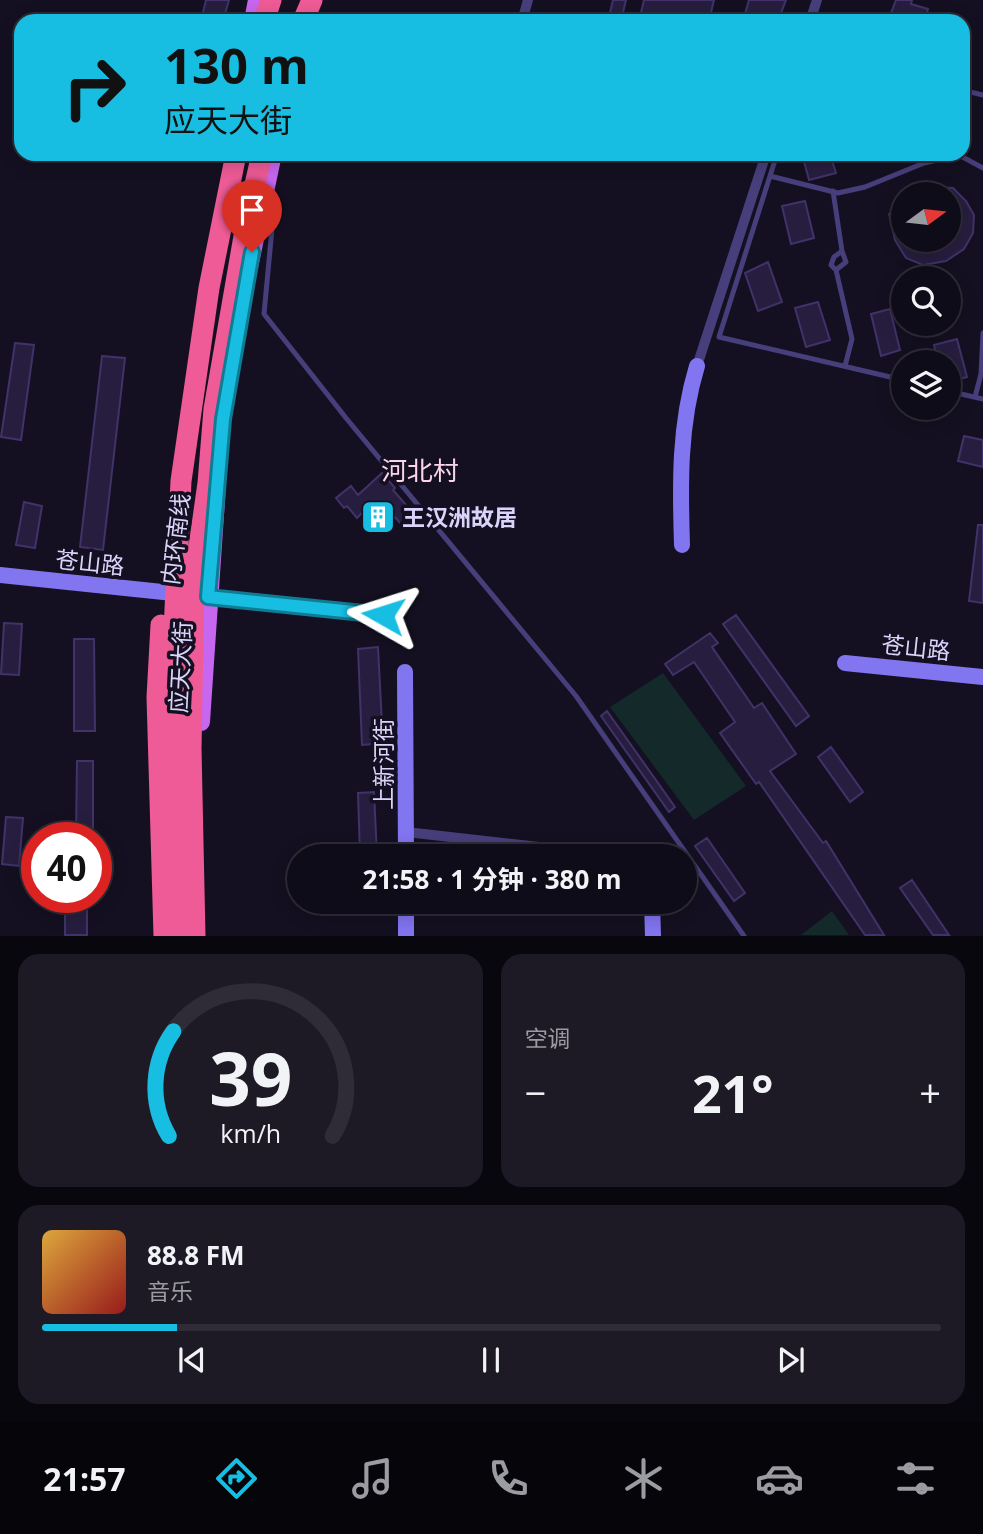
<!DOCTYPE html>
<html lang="zh">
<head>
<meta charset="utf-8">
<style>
	:root { --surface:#0f0c19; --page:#1d1a26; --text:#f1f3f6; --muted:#9b9ba2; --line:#2f2c38; --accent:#18bee2 }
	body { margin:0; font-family:"Open Sans","Noto Sans SC",sans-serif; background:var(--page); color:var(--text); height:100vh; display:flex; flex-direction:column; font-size:26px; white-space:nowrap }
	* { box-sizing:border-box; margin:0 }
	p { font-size:23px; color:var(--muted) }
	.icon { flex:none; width:38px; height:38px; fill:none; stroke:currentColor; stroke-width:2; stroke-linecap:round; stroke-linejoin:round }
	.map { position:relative; height:936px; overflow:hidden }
	.drawer { display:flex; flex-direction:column; gap:18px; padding:18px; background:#08070e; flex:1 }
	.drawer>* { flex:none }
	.guide { position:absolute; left:14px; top:14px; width:956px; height:147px; border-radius:21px; box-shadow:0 4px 18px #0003,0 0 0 2px var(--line); background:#18bee2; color:#111; overflow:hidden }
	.needle { width:46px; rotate:75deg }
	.tools { position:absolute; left:891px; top:182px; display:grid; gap:14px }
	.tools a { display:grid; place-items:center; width:70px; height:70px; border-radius:50%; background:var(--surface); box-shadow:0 4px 18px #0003,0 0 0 2px var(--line); font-size:35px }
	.speed { position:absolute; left:21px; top:822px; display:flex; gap:14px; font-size:35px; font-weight:700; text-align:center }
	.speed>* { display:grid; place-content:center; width:91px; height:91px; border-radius:50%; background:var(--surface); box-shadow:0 4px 18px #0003,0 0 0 2px var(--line); line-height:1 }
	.speed .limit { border:10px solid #d22; background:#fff; color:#111 }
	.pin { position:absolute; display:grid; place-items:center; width:60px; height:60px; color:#fff; margin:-72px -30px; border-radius:50% 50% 50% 0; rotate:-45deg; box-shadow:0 0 7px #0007 }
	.pin .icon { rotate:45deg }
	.me { position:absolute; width:77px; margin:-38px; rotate:276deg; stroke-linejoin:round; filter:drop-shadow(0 0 5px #0008) }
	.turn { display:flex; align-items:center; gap:24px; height:147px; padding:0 35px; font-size:32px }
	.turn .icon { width:91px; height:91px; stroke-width:2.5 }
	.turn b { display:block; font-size:49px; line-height:60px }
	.big { font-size:52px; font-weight:700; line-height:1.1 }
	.drawer .widget { flex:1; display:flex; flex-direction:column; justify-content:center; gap:10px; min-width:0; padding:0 24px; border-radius:21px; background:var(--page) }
	.drawer .dial { align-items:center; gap:0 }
	.dial svg { height:182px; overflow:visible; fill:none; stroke:var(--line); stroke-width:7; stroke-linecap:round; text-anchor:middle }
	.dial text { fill:var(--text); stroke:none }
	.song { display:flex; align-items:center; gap:21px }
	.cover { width:84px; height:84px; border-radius:10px; background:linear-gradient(135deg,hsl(40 70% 55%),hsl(0 70% 35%)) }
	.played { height:7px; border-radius:4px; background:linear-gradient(90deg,var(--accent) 15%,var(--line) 15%) }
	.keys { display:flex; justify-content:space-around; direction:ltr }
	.heat { display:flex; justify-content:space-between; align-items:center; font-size:38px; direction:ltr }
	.drawer .tiles { flex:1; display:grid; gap:18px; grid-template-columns:1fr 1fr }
	.widget:last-child { grid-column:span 2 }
	.trip { position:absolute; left:287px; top:844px; width:410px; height:70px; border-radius:35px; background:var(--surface); box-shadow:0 4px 18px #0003,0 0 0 2px var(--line); font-weight:700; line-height:70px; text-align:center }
	.menu { display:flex; height:112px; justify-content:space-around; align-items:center; background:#06050a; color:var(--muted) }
	.menu .icon { width:49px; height:49px }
	.menu .selected { color:var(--accent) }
	.menu b { font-size:32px; color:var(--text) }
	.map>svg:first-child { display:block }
	.green { fill:#13292a }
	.building { fill:#271e3f; stroke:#413269; stroke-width:2 }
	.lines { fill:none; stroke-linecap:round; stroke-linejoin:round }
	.lane { stroke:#473f7b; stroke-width:5 }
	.street { stroke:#473f7b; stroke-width:10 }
	.secondary { stroke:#8275f0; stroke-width:16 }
	.primary { stroke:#c766ef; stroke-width:18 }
	.highway { stroke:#ee5b96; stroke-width:21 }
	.route-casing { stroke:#107c93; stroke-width:18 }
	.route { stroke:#18bee2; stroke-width:12 }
	.labels { text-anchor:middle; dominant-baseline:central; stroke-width:7; stroke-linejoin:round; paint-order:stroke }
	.poi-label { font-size:23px; font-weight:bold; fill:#dbd4fa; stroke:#141021; text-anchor:start }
	.street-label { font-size:23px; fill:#dbd4fa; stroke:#141021 }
	.quarter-label { font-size:26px; fill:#fbd5ea; stroke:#141021 }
</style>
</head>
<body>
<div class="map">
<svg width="983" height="936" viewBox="0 0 983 936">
	<rect width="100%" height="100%" fill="#141021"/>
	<path class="green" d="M663 673 746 786 694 820 610 707Z
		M832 911 849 935H801Z"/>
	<path class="building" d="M206 0H229L223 21H201Z
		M613 0H626L621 21H608Z
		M644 0H714L709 21H639Z
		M749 0H786L778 21H755L756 18 745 14Z
		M896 0H912L911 4 928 9 925 21H888Z
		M802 154H830L836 173 809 180Z
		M930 187 953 188 966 201 974 215 973 233 964 249 946 261 923 265 906 258 895 240 889 214 903 200V240H948V194H913Z
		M805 201 814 238 791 244 782 206Z
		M768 262 782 302 758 311 745 273Z
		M818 302 830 340 806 347 795 308Z
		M890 309 900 350 881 356 871 314Z
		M957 339 967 377 948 382V362H938L934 345Z
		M15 343 34 345 21 440 1 437Z
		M102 356 125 358 103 550 80 547Z
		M964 436 983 440V467L958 461Z
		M382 473 395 488 393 490 413 513 401 524 395 517 379 532 362 513 357 518 347 506 344 508 336 498 351 486 358 495Z
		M24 502 42 506 35 548 16 545Z
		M978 525H983V603L969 601Z
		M736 615 809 716 796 726 723 624Z
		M4 623 22 624 19 675 1 674Z
		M710 633 718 643 712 647 754 708 762 703 796 754 770 771 823 843 826 841 884 935H865L759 782 756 784 720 733 735 722 694 662 673 675 665 664Z
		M74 639H94L95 731H74Z
		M378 647 383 743 362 745 358 649Z
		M607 711 675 807 669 812 601 716Z
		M831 747 863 792 850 802 818 757Z
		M77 761H93V838H76Z
		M374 792 377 856H360L358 793Z
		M6 817 23 818 19 866 2 864Z
		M707 838 745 893 734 901 695 846Z
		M912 880 949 935H933L900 888Z
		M65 906H87V935H65Z"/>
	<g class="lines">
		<path class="lane" d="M962 90 983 95
			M777 154 719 337 903 380
			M770 176 838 193 865 187 924 163 959 155 983 168
			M833 191 842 251 834 257 831 265 836 270 852 339 845 366
			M266 206 273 218 264 314 346 418 576 696 744 936
			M836 270 846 262 842 251
			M948 391 983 399
			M975 397 981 374 983 333"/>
		<path class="street" d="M522 21 528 0
			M810 21 817 0
			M697 366 766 154
			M406 832 620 856"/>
		<path class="secondary" d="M682 545C680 484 679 425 697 366
			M0 575 383 615
			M845 663 983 677
			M405 672 406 856
			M406 901V936
			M652 901 653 936"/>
		<path class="primary" d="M253 21 257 0
			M249 267 273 154
			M201 722 217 485"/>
		<path class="highway" d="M264 21 271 0
			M303 21 312 0
			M161 625 157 697 164 936
			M179 936 174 631 181 481 209 288 236 154
			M195 936 191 748 194 582 208 483 214 409 247 219 262 154"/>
	</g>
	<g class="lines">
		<g class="route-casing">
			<path id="route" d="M252 252 223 419 208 597 383 615"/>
		</g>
		<use href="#route" class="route"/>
	</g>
	<defs>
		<g id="building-square" transform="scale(1.75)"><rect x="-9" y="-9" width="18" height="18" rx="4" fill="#18bee2" stroke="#141021"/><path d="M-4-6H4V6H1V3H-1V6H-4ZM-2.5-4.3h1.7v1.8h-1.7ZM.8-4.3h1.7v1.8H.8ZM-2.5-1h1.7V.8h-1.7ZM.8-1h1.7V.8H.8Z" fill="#fff"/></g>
	</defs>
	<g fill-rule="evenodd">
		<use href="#building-square" x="378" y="517"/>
	</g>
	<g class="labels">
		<g class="poi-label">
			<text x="402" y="517">王汉洲故居</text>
		</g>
		<g class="street-label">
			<text transform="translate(175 539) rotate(-83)">内环南线</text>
			<text transform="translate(90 562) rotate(6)">苍山路</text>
			<text transform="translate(916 647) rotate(6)">苍山路</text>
			<text transform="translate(180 667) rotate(-87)">应天大街</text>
			<text transform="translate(383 764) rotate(-90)">上新河街</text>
		</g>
		<g class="quarter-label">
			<text x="420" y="470">河北村</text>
		</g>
	</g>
</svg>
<div class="tools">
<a><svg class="needle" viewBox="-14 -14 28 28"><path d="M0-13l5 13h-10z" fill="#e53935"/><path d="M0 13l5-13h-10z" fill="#9b9ba2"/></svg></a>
<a><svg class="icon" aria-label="search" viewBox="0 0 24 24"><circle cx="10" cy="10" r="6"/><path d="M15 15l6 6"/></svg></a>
<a><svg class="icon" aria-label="layers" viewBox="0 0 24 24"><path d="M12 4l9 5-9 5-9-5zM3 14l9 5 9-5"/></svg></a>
</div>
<div class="speed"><div class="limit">40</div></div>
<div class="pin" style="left:252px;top:252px;background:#d93025"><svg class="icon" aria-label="arrive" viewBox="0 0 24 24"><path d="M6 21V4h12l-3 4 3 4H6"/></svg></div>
<svg class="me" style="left:383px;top:615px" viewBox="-20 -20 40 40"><path d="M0-17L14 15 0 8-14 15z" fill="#18bee2" stroke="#fff" stroke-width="4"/></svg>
<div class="trip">21:58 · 1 分钟 · 380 m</div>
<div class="guide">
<div class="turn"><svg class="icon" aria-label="right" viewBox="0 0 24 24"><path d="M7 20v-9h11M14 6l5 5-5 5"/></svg><div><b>130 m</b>应天大街</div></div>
</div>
</div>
<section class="drawer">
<div class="tiles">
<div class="widget dial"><svg viewBox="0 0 100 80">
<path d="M14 69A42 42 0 1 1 86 69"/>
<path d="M14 69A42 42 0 0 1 16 23" stroke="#18bee2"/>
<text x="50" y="56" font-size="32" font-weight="700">39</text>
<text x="50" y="72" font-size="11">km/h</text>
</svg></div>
<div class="widget"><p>空调</p>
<div class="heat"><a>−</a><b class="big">21°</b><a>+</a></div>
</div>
<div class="widget">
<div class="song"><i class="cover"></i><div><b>88.8 FM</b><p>音乐</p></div></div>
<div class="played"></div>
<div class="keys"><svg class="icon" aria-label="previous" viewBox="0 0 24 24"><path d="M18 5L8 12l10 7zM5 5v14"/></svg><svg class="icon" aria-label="pause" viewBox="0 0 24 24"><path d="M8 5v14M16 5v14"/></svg><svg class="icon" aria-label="next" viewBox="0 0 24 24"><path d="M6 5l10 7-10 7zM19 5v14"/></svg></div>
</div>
</div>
</section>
<nav class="menu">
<b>21:57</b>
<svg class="icon selected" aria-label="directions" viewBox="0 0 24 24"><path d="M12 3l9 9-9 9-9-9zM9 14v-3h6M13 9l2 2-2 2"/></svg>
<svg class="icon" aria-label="music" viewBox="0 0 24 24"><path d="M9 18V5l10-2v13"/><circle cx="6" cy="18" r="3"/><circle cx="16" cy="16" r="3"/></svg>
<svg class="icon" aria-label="phone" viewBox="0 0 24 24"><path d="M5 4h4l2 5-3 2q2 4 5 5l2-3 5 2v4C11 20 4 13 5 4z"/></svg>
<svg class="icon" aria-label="climate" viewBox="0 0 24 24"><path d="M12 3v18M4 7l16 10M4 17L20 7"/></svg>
<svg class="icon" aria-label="car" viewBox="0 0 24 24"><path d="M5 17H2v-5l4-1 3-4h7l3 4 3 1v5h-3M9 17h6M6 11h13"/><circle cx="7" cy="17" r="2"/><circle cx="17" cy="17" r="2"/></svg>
<svg class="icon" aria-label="filters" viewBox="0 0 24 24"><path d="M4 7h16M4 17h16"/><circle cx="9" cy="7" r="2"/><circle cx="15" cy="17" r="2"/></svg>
</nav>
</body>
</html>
